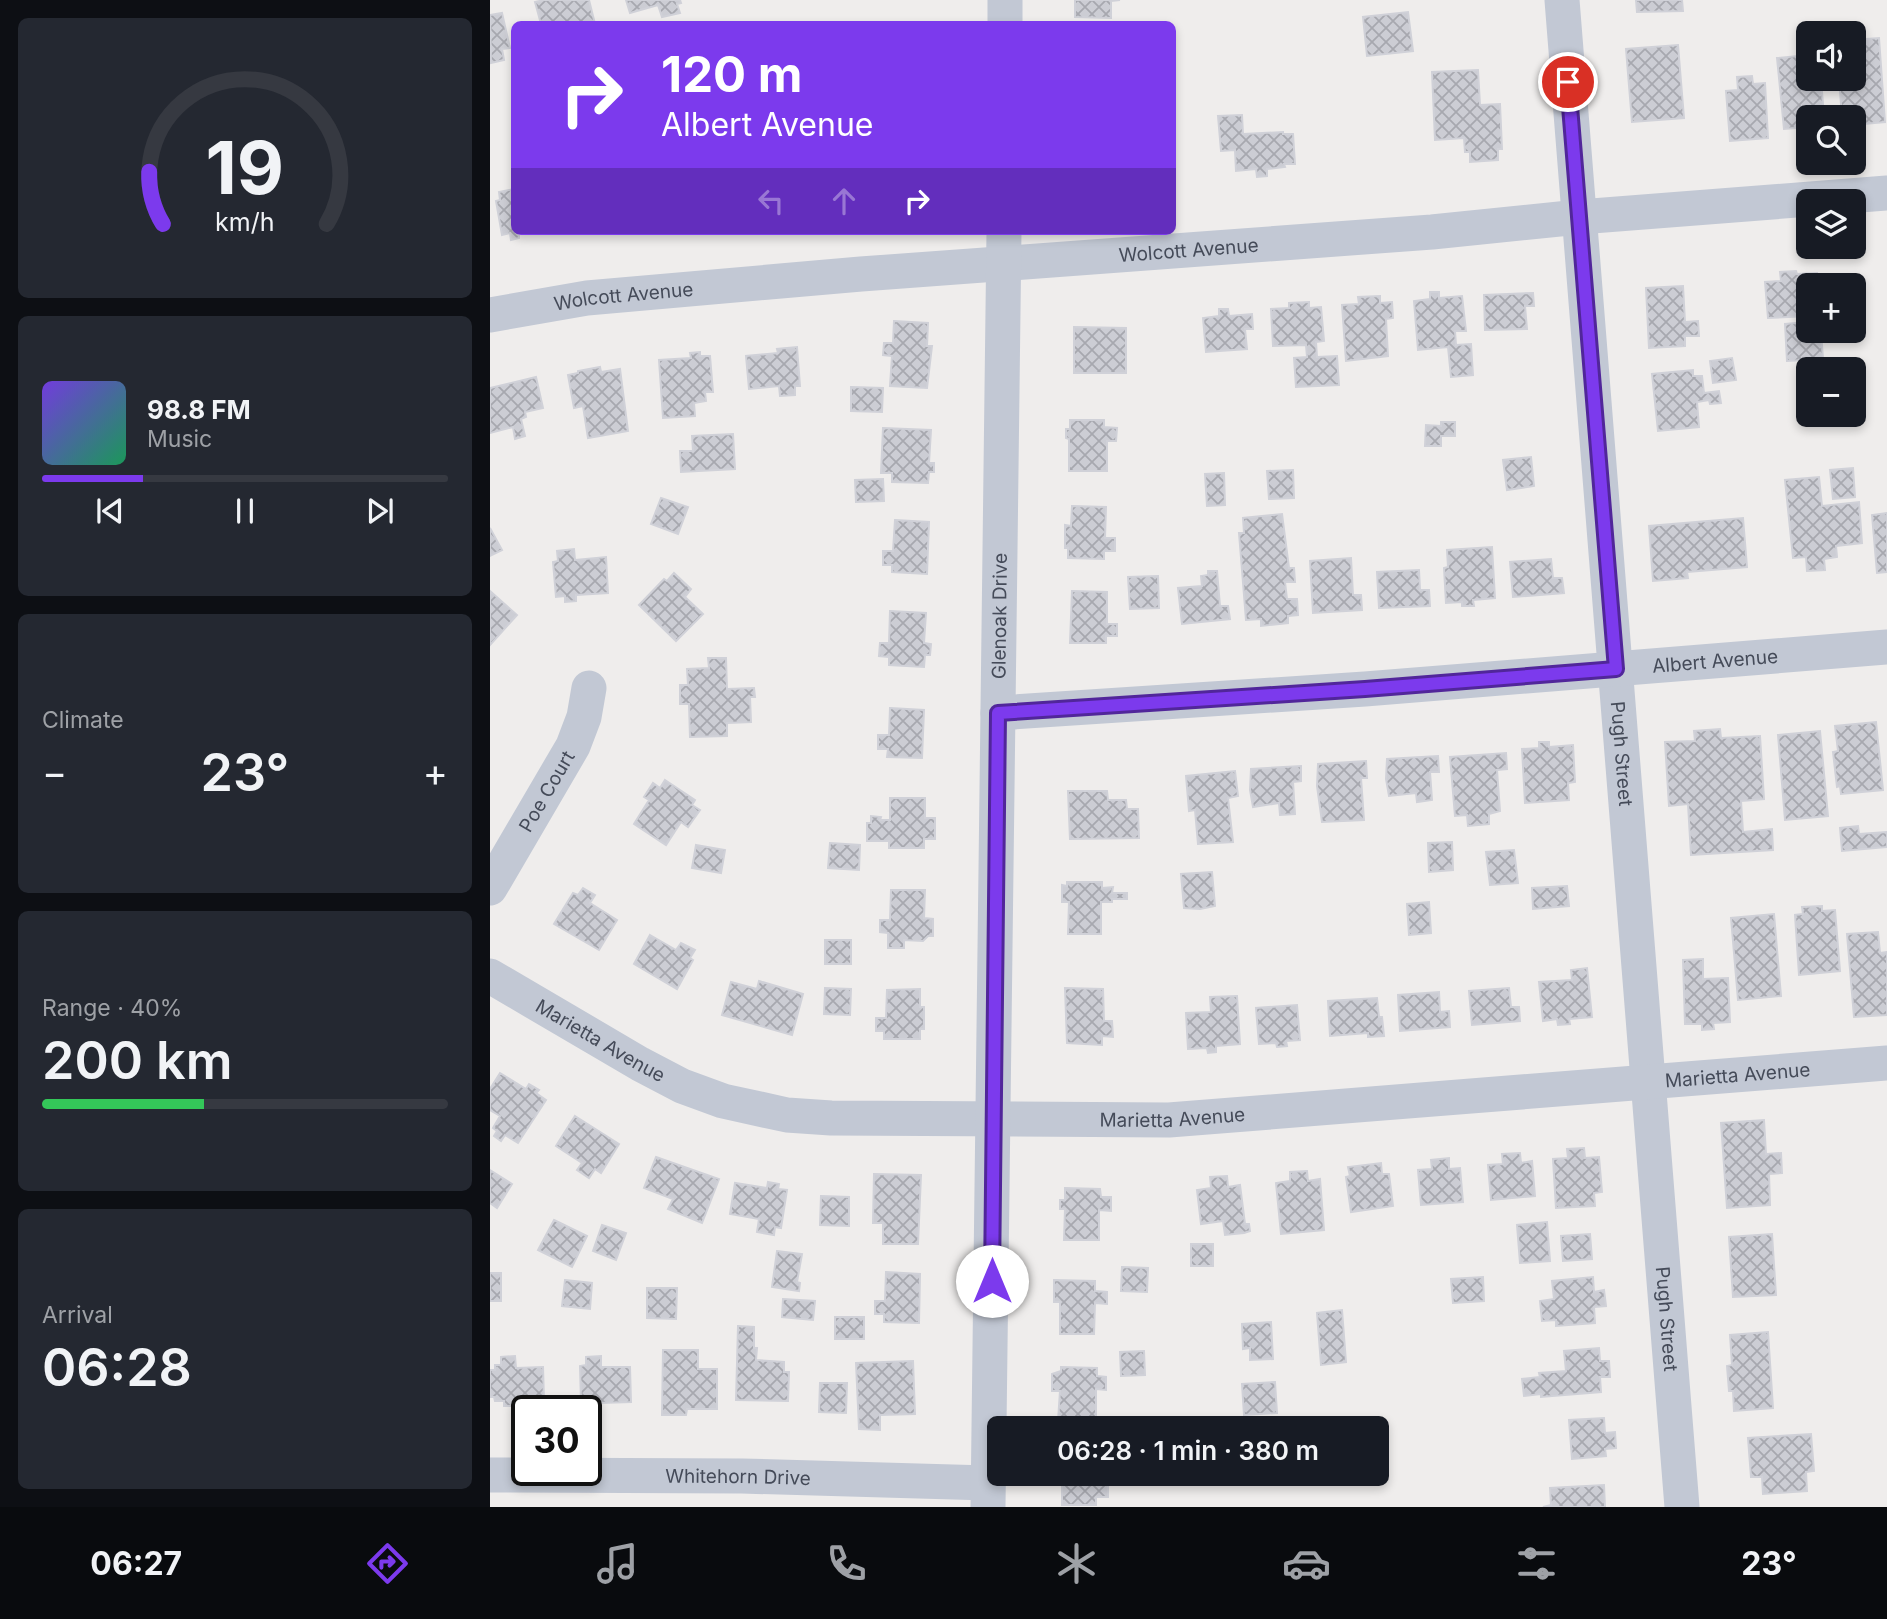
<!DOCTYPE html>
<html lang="en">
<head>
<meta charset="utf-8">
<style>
	:root { --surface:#171b24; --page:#242831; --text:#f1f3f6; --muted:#9ea1a6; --line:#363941; --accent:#7c3aed }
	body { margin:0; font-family:Inter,sans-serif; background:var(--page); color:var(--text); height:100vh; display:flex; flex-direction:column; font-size:26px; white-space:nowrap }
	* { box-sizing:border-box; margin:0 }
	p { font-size:23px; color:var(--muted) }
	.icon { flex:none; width:38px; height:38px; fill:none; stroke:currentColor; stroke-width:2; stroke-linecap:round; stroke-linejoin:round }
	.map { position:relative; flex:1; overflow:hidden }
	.sheet { display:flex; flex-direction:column; gap:18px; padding:18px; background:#0d0f14; width:490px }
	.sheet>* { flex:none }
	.top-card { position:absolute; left:21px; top:21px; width:665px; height:214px; border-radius:10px; box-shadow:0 4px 10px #0003; background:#7c3aed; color:#fff; overflow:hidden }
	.tools { position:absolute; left:1306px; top:21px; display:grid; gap:14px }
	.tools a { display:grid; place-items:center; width:70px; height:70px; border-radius:10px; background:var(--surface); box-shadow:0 4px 10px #0003; font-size:35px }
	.speed { position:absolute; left:21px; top:1395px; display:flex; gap:14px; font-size:35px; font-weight:700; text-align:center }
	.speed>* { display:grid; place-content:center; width:91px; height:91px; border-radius:50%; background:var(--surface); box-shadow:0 4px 10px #0003; line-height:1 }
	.speed .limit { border:4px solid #111; border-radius:10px; background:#fff; color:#111 }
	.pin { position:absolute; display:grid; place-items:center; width:60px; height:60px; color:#fff; margin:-30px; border:4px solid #fff; border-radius:50%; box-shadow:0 2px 7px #0007 }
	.me { position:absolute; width:77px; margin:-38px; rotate:0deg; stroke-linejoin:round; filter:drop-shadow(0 0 5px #0008) }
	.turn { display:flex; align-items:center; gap:24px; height:147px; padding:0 35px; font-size:32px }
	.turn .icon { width:91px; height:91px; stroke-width:2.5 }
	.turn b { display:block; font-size:49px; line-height:60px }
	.lanes { display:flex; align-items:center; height:66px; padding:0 35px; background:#0003; justify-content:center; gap:35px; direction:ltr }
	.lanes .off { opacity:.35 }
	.big { font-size:52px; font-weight:600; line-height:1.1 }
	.sheet .tile { flex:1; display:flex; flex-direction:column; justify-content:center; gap:10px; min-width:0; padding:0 24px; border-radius:10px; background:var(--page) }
	.sheet .dial { align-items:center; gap:0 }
	.dial svg { height:182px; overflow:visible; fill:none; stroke:var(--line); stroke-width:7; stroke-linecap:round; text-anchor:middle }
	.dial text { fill:var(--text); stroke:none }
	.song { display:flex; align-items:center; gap:21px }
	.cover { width:84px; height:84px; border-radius:10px; background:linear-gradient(135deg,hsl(260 70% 55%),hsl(150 70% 35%)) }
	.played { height:7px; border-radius:4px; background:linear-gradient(90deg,var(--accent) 25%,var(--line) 25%) }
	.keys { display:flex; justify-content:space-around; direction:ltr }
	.heat { display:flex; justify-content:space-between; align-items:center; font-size:38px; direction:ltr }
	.charge { height:10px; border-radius:5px; background:linear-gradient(90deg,#34c759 40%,var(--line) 0) }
	.trip { position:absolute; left:497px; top:1416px; width:402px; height:70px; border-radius:10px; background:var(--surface); box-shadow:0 4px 10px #0003; font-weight:600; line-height:70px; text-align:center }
	.menu { display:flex; height:112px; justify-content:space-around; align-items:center; background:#090b0e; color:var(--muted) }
	.menu .icon { width:49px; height:49px }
	.menu .selected { color:var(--accent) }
	.menu b { font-size:32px; color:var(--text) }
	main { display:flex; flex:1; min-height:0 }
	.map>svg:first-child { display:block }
	.building { fill:url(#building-cross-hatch); stroke:#d0d1d8; stroke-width:2 }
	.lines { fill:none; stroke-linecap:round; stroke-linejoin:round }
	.minor { stroke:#c2c8d4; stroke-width:35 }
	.route-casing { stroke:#51269a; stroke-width:18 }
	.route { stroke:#7c3aed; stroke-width:12 }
	.labels { text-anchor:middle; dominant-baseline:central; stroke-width:5; stroke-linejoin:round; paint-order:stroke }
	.street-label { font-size:19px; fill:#454b59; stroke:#fff }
</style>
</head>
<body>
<main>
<section class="sheet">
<div class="tile dial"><svg viewBox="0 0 100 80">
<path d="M14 69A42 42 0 1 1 86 69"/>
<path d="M14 69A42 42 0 0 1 8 46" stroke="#7c3aed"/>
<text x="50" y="56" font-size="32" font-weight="700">19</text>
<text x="50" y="72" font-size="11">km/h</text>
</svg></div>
<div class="tile">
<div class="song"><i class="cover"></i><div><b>98.8 FM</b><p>Music</p></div></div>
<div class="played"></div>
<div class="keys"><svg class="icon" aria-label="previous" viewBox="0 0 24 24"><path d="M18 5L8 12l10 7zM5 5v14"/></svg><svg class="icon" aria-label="pause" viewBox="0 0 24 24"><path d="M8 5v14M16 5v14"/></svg><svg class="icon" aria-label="next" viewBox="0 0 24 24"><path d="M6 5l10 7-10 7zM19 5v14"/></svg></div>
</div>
<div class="tile"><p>Climate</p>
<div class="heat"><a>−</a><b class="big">23°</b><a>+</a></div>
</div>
<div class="tile"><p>Range · 40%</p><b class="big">200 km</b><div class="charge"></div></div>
<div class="tile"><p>Arrival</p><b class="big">06:28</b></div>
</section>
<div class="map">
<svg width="1397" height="1507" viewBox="0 0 1397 1507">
	<defs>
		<pattern id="building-cross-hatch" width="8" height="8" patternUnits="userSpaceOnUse" patternTransform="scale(1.75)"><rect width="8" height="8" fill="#cccdd4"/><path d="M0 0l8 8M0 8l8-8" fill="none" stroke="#a7a8af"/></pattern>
	</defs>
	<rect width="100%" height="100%" fill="#efedec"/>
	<path class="building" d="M54 0H99L105 24H51L45 2Z
		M136 0H190L191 3 187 4 190 13 172 17 168 5 140 13Z
		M585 0H630L621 1V18L585 17Z
		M1146 0H1192L1193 11 1147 12Z
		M918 12 923 51 877 56 873 17Z
		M12 13 20 48 12 49 14 60 1 63 0 15Z
		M1389 38 1395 122 1363 125V117H1352L1349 79H1363V40Z
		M1188 45 1194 118 1142 122 1136 49Z
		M1318 55V79H1331L1334 117H1318V127L1294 129 1287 58Z
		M988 70 990 105 1010 104 1012 149H1008V160L980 162V152H975L974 138 945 140 942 72Z
		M1262 76 1263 84 1275 83 1278 138 1240 141 1236 91 1248 90 1247 77Z
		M752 115 753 134 793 132V134H803L805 164H794L795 167 777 169V176L767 177 766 169 746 171 745 150 731 151 728 116Z
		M24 189V231H46L29 234V238L21 240 20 233 12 235 6 201 10 200 9 192Z
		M1306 271 1307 274 1327 273 1328 285H1318V316L1278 318 1275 282 1291 281 1290 272Z
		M1193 286 1195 322 1208 321 1209 336H1195V346L1159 348 1156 288Z
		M940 292H949V298L972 296 976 331H965L966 345 981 344 983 375 961 377 958 347 928 350 924 301 940 299Z
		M1043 293 1044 306H1035L1037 329 995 330 994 295Z
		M890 296V303L902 302 903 318 896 319 898 356 856 361 852 305 869 304 868 297Z
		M819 302V308L831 307 834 341 826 342 827 357 847 356 849 385 806 387 804 358 817 357 816 345 783 346 781 309 799 308V303Z
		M729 309H738L739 316 762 314 763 329H755L757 349 716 352 713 318 729 316Z
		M404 321 438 323 437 346H442L437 388 400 386 402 356 393 355 394 343H403Z
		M1318 322V331H1331L1333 359 1297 361 1295 324Z
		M584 327 636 328V373H584Z
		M307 347 310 386H305V395L290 396 289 386 259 389 256 356 288 353 287 349Z
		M210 352V356H220L223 392H215L216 401 204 403 205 416 173 418 169 360 201 358 200 353Z
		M1242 358 1246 380 1223 383 1220 361Z
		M110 367 111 372 130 369 138 431 98 438 93 406 84 408 78 375 88 373V371Z
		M1203 370V376H1212L1214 393 1229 391 1231 403 1220 404 1219 400 1207 402 1209 427 1168 431 1162 374Z
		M46 377 53 408 35 412 36 417 31 419 35 436 25 439 23 427 0 433V388Z
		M361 387 393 388 392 412 361 411Z
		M580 420H614V427L627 428 626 441H617V471H579V439L576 438V429H580Z
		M951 422H965V436H951V446H935L936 425 951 426Z
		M393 428 441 430 439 463H444V472H439L438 483 402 482V473H391Z
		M243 434 245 469 191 472 190 451H203L202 436Z
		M1041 457 1044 486 1017 490 1013 460Z
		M1363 468 1365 497 1343 499 1340 470Z
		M803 470 804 498 779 499 777 471Z
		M734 473 735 505 717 506 715 474Z
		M1329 477 1332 506 1369 502 1372 543 1346 546 1347 557 1334 559 1335 570 1317 571 1316 557 1303 558 1295 480Z
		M393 479 394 501 366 502 365 480Z
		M171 498 198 507 188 534 161 524Z
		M582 506 616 507 615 538H625V551H614V559L578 558V548H575V525L581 526Z
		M1397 513V572L1387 573 1382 515Z
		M792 514 799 568H804L805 582H795L797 599H807L808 615 798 616V623L771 626V619L756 620 749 533H754L753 518Z
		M1253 518 1257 567 1197 572 1198 578 1163 581 1159 526Z
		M405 520 439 522 437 574 402 572V565H393V551H403Z
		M0 528 12 550 0 556Z
		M1002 547 1005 598 983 600 984 606H972V602L956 603 954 568 958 567 957 550Z
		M84 549 85 560 116 557 118 593 86 595V601L75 602V596L66 597 63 562 68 561 67 551Z
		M861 558 863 595H871L872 610 823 613 820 561Z
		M1061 559 1063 578H1072L1074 593 1023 597 1020 562Z
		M929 570 930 590H939L940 606 889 608 887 572Z
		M718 571H727L730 606H738L740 619 692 624 688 588 712 586 711 576 718 575Z
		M184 573 201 589 195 597 213 614 186 641 149 605 174 579 177 581Z
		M668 576 669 608 640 609 638 577Z
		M0 591 27 615 0 645Z
		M582 591 617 592V624H627V636H616V643H580Z
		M400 611 436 613 434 643 441 644 440 655H435L434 667 399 665V657L389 656 390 643H399Z
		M218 658H236L237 689 264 688 265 697H260L261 722 237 723V736L200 737 199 704H190V685H198L197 669 219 668Z
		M400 708 434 710 432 758 397 757 398 749H388V735H399Z
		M1386 722 1393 790 1351 794 1350 786 1347 787 1343 752 1348 751 1345 726Z
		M1230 729 1231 738 1270 736 1274 799 1251 801 1253 832 1282 829 1283 850 1201 855 1198 804 1179 806 1175 742 1205 741 1204 731Z
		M1330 731 1338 816 1295 820 1288 735Z
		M1049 742H1059V747L1083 745 1085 782 1078 783 1079 800 1035 803 1032 749 1049 748Z
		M1016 753 1017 769 1007 770 1010 811 999 814V824L978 826 977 815 965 816 960 757Z
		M948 756 949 772H940L942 800 927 802 926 793 899 796 896 779 897 759Z
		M876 761 877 778H871L874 820 832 822 827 786 828 764Z
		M811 766V781L803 782 805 814 790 815 789 803 763 807 760 790 761 769Z
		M745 771 748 796 738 798 743 842 708 844 705 810 699 811 696 776Z
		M175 780 205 800 202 805 210 810 198 827 191 822 176 845 144 824 159 800 154 797 163 783 170 788Z
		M578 791H617L618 800H636L637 809H648L649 838 580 839Z
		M400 798H435V818H445V839H434V848H399V841H377V823H381V816L391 817 390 820H400Z
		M1368 826 1369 834 1397 832V847L1352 851 1350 828Z
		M962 842 963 870 939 872 938 843Z
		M340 843 370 845 369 870 338 868Z
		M206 845 235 850 231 873 202 868Z
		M1024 850 1028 883 1000 885 996 852Z
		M722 872 725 906 710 909 694 908 691 874Z
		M577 882H612V888L623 887 622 893H637V899H622V902H611V934H578L579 902H572V885L577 886Z
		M1077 886 1079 906 1043 909 1042 888Z
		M93 888 105 895 100 903 127 920 109 950 64 924 83 893 88 895Z
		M401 890H435L434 918 443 919V936H438L433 941 414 940V948H398V933L390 932V920H400Z
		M939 902 941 933 919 935 917 904Z
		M1332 906V911L1345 910 1350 971 1309 975 1305 915 1313 914 1312 907Z
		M1284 914 1291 996 1248 1000 1241 918Z
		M1388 932 1390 953 1397 952V1015L1364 1017 1357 934Z
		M160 935 186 950 191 943 205 950 200 958 203 960 187 989 144 964Z
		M335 940H361V964H335Z
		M1213 959V979L1238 978 1240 1022 1223 1023 1224 1029 1212 1030V1024H1195L1193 960Z
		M1097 968 1102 1017 1079 1019 1080 1024 1068 1025 1067 1019 1053 1021 1049 982 1082 980 1081 970Z
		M269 981 313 994 302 1035 232 1015 241 982 267 989Z
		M335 988 361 989 360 1015 334 1014Z
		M575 988 613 989 614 1021H622L623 1037 612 1036V1045L577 1043Z
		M1019 988 1021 1007H1029L1030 1021 982 1025 979 991Z
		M430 989V1007H434V1029H430V1039H394V1031H386V1018H396L397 990Z
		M949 992 950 1012 959 1011 960 1027 910 1031 908 995Z
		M747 996 750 1044 726 1046V1052L718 1053 717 1048 698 1049 696 1013 721 1012 720 997Z
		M887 998 889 1017H892L894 1036 878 1037V1033L840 1036 838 1001Z
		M807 1005 810 1040 796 1041 797 1046 787 1047 786 1043 769 1044 766 1008Z
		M10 1073 36 1089 39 1084 49 1090 46 1093 56 1100 28 1143 15 1135 11 1141 4 1136 7 1131 3 1128 10 1116 0 1110V1089Z
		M85 1116 129 1144 111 1173 105 1169 99 1178 87 1170 92 1163 66 1146Z
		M1274 1120 1276 1154 1291 1153 1292 1173 1279 1174 1280 1205 1237 1208 1231 1123Z
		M1094 1148 1095 1158 1109 1157 1112 1192 1104 1193 1105 1206 1066 1208 1063 1159 1078 1158 1077 1149Z
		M1030 1153 1031 1163 1042 1161 1045 1196 1001 1200 998 1165 1013 1164 1012 1154Z
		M166 1157 229 1179 212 1223 178 1209 183 1199 154 1188Z
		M959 1158V1169L970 1168 973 1202 931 1205 928 1170 942 1169 941 1160Z
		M891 1163 892 1174H899L903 1206 861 1212 856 1177 860 1176 858 1167Z
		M0 1170 22 1184 7 1208 0 1203Z
		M817 1171 818 1181 830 1179 834 1230 791 1234 786 1183 800 1181V1172Z
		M384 1174 431 1175 428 1244H393V1223H383Z
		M737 1176 738 1187 750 1185 755 1224H759L760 1231 754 1233 735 1235 733 1221 711 1224 707 1190 721 1188 720 1177Z
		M278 1182 289 1184 288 1189 297 1190 291 1228 285 1227 284 1235 267 1232 269 1219 240 1214 245 1183 277 1188Z
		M575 1188 610 1189 611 1197H621V1211L609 1210V1240H574L575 1209H570V1200H575Z
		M331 1196 359 1197V1226L330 1225Z
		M64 1220 97 1236 82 1267 48 1250Z
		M1057 1222 1060 1261 1030 1263 1027 1225Z
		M112 1225 136 1233 126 1260 103 1251Z
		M1100 1234 1102 1259 1073 1261 1071 1236Z
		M1282 1234 1286 1295 1243 1297 1239 1237Z
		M701 1244H723V1266H701Z
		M287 1251 312 1254 307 1282 310 1283 309 1291 282 1287Z
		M632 1267 658 1268 657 1292 631 1291Z
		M396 1272 430 1274 429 1323 394 1322V1314H385V1301H395Z
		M0 1273H11V1301H0Z
		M993 1277 994 1301 963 1303 961 1279Z
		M1103 1277 1104 1292 1114 1290 1116 1306 1104 1307 1105 1323 1066 1326V1320L1052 1321 1050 1301 1064 1299 1062 1281Z
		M75 1280 102 1283 100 1309 72 1306Z
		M564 1280 605 1281V1291L617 1292V1304L605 1303 604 1334H570V1302H564Z
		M157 1288H187L186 1319 157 1318Z
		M293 1299 325 1301 323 1320 292 1317Z
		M852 1310 856 1362 831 1365 827 1313Z
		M345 1317H374V1339H345Z
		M781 1322 783 1359 760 1360V1348L753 1349 752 1324Z
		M248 1326 264 1327V1348H267L266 1360 294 1362V1372H299L298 1401 246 1400Z
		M1278 1332 1283 1408 1244 1411 1243 1391H1239L1237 1366 1242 1365 1240 1335Z
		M1109 1348 1110 1361H1119L1120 1377H1110L1111 1392 1051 1397V1394L1034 1396 1032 1379 1050 1377 1049 1373 1076 1371 1074 1351Z
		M173 1350H208V1369H227V1409H197L196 1415H172Z
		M654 1351 655 1375 631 1376 630 1352Z
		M25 1356 26 1368 53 1367 54 1400 23 1401 24 1406H14V1401H5L4 1397H0V1370H5V1365H11V1357Z
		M111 1356V1367H140L141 1402 109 1403 110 1407 99 1408V1401L91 1402 90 1366 96 1365V1357Z
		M423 1361 425 1414 390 1415V1430L369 1429 366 1363Z
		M571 1367 607 1368V1376L616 1377V1390L606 1389V1420L568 1421 570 1391H562V1374L571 1371Z
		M785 1382 787 1413 754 1415 752 1384Z
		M330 1383H357L356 1413 329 1412Z
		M1114 1418 1115 1433 1125 1432 1126 1448 1115 1449 1116 1456 1082 1459 1079 1420Z
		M1321 1434 1324 1471 1316 1472 1317 1491 1273 1494 1272 1477H1261L1258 1438Z
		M572 1474H607V1485H618V1497H606V1505H572Z
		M1114 1485 1115 1507H1053L1061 1505 1060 1488Z"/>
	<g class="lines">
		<g class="minor">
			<path id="s1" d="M1072 0 1192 1507"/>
			<path d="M515 24V0"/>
			<path id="s2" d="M0 315 97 298 371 274 942 232 1089 217 1397 193"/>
			<path id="s3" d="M508 713 875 689 1397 647"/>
			<path id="s4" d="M0 888 83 746 94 717 99 688"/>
			<path id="s5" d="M0 976 150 1064 192 1086 233 1101 297 1115 341 1118 679 1120 1397 1063"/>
			<path id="s6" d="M0 1475 252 1476 498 1483"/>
			<path id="s7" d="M498 1507 514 231"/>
		</g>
	</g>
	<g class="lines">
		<g class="route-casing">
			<path id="route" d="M502 1281 508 713 875 689 1126 669 1078 82"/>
		</g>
		<use href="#route" class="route"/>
	</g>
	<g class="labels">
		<g class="street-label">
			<text stroke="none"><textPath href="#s2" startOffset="702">Wolcott Avenue</textPath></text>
			<text stroke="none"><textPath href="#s2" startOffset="135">Wolcott Avenue</textPath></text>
			<text stroke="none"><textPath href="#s7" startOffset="891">Glenoak Drive</textPath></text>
			<text stroke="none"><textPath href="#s3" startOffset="719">Albert Avenue</textPath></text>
			<text stroke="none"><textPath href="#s1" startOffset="756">Pugh Street</textPath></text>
			<text stroke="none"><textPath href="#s4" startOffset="112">Poe Court</textPath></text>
			<text stroke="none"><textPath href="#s5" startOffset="128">Marietta Avenue</textPath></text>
			<text stroke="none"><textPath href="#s5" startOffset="1283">Marietta Avenue</textPath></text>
			<text stroke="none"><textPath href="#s5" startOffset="716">Marietta Avenue</textPath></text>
			<text stroke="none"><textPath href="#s1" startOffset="1323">Pugh Street</textPath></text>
			<text stroke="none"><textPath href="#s6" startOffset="248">Whitehorn Drive</textPath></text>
		</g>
	</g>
</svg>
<div class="tools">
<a><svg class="icon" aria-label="sound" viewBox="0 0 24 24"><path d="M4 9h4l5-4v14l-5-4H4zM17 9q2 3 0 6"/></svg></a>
<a><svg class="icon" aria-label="search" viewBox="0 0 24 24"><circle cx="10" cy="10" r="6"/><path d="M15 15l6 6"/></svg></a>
<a><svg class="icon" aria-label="layers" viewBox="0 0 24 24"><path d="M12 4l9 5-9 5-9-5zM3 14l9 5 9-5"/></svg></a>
<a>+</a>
<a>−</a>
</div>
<div class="speed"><div class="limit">30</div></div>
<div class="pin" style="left:1078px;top:82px;background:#d93025"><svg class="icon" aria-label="arrive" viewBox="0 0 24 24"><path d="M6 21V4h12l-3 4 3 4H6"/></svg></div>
<svg class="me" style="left:502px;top:1281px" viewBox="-20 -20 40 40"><circle r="19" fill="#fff"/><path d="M0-13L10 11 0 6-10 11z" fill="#7c3aed"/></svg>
<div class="trip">06:28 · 1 min · 380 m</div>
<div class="top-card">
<div class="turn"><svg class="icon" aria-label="right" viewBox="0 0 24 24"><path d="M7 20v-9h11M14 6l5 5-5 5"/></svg><div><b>120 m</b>Albert Avenue</div></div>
<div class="lanes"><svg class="icon off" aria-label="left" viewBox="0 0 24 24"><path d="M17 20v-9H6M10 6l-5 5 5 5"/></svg><svg class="icon off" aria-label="ahead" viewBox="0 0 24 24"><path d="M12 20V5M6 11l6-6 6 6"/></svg><svg class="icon" aria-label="right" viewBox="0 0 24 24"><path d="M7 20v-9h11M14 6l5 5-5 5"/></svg></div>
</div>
</div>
</main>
<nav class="menu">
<b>06:27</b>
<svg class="icon selected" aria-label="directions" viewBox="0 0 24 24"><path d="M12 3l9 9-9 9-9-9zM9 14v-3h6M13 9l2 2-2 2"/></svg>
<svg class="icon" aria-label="music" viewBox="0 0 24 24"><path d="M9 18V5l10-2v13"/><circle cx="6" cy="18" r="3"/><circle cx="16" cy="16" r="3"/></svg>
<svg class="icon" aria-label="phone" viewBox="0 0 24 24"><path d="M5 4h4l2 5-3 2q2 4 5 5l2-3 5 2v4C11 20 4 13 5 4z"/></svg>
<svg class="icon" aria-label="climate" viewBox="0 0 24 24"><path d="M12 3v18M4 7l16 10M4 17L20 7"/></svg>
<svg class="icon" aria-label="car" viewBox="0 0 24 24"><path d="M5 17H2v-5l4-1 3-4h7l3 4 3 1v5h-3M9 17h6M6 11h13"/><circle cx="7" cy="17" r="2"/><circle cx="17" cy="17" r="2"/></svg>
<svg class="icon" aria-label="filters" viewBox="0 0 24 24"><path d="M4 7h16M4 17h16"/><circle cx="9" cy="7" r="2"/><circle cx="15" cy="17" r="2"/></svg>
<b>23°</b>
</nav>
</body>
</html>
